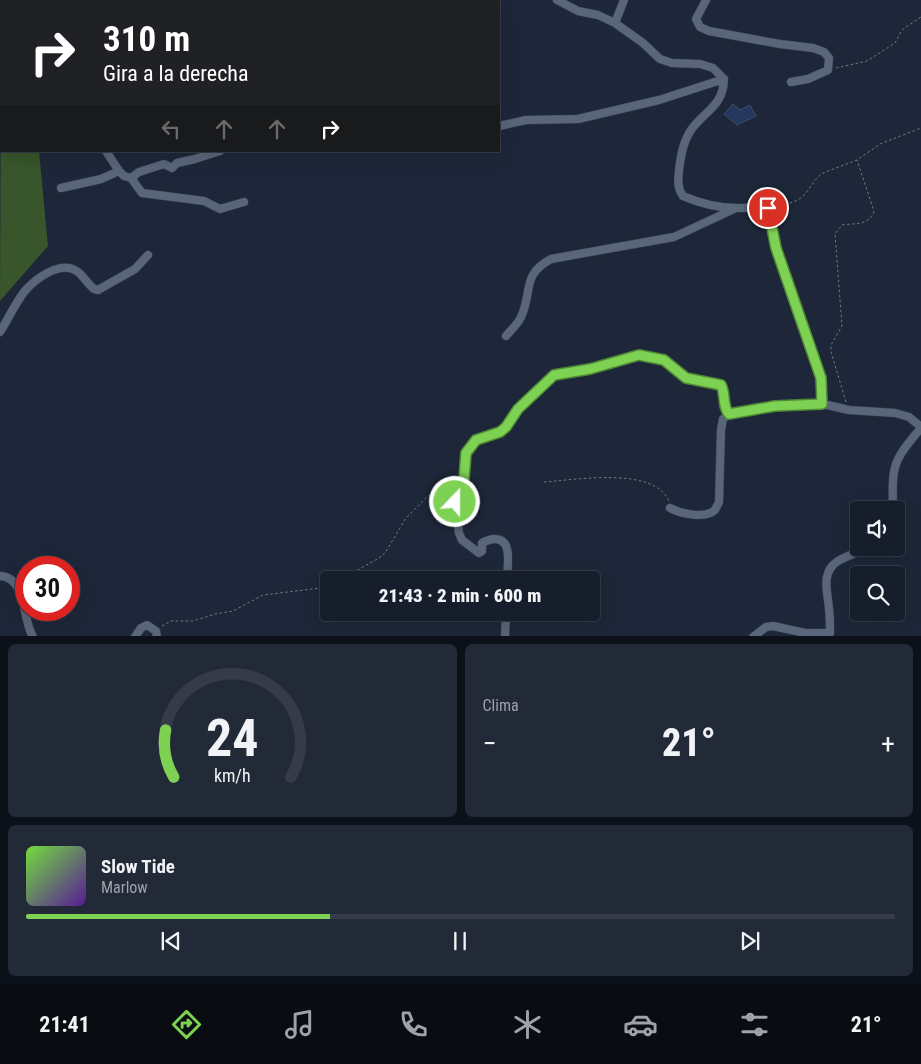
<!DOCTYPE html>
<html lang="es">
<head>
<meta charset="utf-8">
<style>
	:root { --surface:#161d2b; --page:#232a37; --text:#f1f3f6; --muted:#9ea2a9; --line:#353b47; --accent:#7dd153 }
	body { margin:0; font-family:"Roboto Condensed",sans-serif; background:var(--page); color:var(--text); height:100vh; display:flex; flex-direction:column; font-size:19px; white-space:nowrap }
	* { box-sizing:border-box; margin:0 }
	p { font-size:16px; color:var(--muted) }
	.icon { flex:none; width:28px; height:28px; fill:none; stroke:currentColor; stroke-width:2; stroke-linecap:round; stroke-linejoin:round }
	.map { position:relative; height:636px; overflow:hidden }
	.panel { display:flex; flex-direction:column; gap:8px; padding:8px; background:#0c1018; flex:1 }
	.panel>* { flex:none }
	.guide { position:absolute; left:0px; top:0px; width:500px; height:152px; box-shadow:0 5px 20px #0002,0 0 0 1px var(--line); background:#202124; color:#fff; overflow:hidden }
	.controls { position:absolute; left:850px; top:501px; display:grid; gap:10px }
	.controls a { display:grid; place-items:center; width:55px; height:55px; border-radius:5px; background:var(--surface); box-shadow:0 5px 20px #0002,0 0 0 1px var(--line); font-size:25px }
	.speed { position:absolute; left:15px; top:556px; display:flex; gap:10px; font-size:25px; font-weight:700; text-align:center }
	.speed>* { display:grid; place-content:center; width:65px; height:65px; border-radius:50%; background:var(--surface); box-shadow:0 5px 20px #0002,0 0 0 1px var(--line); line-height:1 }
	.speed .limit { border:8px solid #d22; background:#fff; color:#111 }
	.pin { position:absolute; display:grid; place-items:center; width:42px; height:42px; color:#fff; margin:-21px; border:2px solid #fff; border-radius:50%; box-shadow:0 1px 5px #0007 }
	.me { position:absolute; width:55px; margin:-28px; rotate:22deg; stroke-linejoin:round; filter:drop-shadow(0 0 4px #0008) }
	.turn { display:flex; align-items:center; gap:18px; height:105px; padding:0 20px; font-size:22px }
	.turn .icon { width:65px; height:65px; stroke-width:2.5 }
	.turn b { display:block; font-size:35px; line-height:42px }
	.lanes { display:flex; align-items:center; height:48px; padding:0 20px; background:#0003; justify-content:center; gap:25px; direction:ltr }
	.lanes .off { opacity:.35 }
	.big { font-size:38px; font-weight:800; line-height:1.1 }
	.panel .card { flex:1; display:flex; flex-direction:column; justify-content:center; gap:8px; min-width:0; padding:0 18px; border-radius:8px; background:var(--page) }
	.panel .dial { align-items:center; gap:0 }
	.dial svg { height:130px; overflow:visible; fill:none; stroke:var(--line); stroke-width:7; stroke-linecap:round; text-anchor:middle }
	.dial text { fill:var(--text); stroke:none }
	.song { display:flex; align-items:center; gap:15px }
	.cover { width:60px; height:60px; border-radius:8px; background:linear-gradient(135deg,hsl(100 70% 55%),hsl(270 70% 35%)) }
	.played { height:5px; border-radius:2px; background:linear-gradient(90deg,var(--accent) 35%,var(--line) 35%) }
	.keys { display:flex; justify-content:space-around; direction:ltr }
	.heat { display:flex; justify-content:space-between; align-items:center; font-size:28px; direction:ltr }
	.panel .tiles { flex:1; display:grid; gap:8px; grid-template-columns:1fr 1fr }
	.card:last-child { grid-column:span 2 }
	.trip { position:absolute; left:320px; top:571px; width:280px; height:50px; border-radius:5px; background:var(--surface); box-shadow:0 5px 20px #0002,0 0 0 1px var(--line); font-weight:800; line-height:50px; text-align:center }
	.tabs { display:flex; height:80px; justify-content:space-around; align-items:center; background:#090c11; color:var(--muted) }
	.tabs .icon { width:35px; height:35px }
	.tabs .on { color:var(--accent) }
	.tabs b { font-size:22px; color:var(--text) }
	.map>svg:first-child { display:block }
	.forest { fill:#38552b }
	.building { fill:#24385f; stroke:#424d61 }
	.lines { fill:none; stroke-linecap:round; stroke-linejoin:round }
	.street-casing { stroke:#3b4353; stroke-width:9 }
	.path { stroke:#717a89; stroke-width:1; stroke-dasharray:2.5 2.5; stroke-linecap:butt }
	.street { stroke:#59657a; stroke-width:8 }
	.route-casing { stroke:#518836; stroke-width:12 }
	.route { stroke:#7dd153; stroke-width:9 }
</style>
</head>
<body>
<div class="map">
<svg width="921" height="637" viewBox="0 0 921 637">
	<rect width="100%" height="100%" fill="#1d2739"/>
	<path class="forest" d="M1 56V151H39L48 246 0 301Z"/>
	<path class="building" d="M733 104 740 110 750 105 756 116 737 125 724 114Z"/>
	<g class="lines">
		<g class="street-casing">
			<path id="street" d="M557 0 578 11 598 15 615 23
				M624 0 615 23 643 43 660 59 672 63 700 64 713 68 724 79C723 107 705 110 691 130 683 142 681 155 679 170 678 180 677 188 683 196 699 203 719 208 737 208 748 208 757 207 768 208L776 249 821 377 823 404
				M706 0 696 19 700 27 709 31 780 44 813 48 824 52 829 58 828 70 808 79 791 82
				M493 1V0
				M499 126 526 120 578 119 659 100 724 79
				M106 151 119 171 124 176 131 178 142 193 204 201 220 209 244 202
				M131 178 139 172 164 164 172 168 177 163 195 159 220 151
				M61 188 101 179 119 171
				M0 332C8 319 15 304 24 292 35 279 61 259 78 272 84 277 88 284 94 289L98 290 135 269 148 255
				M506 336C511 330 518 324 521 317 533 292 521 275 551 259L674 237 734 209
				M670 508C681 514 705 519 715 510 715 509 719 503 719 502L721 430 723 419 729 414 735 413 775 406 823 404 849 410 895 413 909 417 921 427
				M893 510C892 465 892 462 921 428
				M0 576C27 577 22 620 33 637
				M507 580C507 567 514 537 493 539 489 540 485 541 482 543V551L479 553 462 540 459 533 454 493 464 479 466 453 476 440 500 432 506 427 518 409 554 375 591 369 639 355 664 360 687 378 721 385C726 395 722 406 729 414
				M135 637 141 628 147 625 156 631 157 637
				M505 637 506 612
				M753 637 766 627 773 626 805 633H830C830 625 830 617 829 609 828 593 820 572 838 561 847 556 858 552 867 548"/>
		</g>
		<path class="path" d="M836 68 867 61 895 43 902 30 921 17
			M775 206C786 204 797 203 805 194 811 187 815 178 823 173L857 160 880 144 921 128
			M846 402 831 352V345L842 326 835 234 842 225C855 223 869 226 874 211L857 160
			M544 482C575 480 654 466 669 501
			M346 580 354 572 379 558 385 553 406 518 428 496 450 486
			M162 626 171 621H193L215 614 233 611 263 595 329 587"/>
		<use href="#street" class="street"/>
	</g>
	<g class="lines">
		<g class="route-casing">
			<path id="route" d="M455 502 454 494 464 479 466 453 476 440 500 432 506 427 518 409 554 375 590 369 639 355 664 360 686 378 721 385C726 395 722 406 729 414L775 406 822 404 821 378 776 248 768 208"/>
		</g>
		<use href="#route" class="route"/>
	</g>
</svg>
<div class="controls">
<a><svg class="icon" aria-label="sound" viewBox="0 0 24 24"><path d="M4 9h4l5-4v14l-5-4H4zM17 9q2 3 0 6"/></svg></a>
<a><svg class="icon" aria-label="search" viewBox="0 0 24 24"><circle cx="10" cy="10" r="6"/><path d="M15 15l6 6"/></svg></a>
</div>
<div class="speed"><div class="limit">30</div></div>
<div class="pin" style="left:768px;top:208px;background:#d93025"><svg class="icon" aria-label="arrive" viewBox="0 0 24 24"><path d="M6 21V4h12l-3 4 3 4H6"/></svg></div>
<svg class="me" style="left:455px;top:502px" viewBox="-20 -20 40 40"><circle r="17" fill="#7dd153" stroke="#fff" stroke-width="3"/><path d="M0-11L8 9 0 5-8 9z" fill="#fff"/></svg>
<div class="trip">21:43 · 2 min · 600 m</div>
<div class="guide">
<div class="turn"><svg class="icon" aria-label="right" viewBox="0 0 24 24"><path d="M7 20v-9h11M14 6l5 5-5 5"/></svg><div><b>310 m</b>Gira a la derecha</div></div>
<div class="lanes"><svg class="icon off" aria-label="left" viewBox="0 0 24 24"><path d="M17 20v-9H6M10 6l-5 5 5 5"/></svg><svg class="icon off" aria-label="ahead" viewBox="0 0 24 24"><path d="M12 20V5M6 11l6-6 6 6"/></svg><svg class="icon off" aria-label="ahead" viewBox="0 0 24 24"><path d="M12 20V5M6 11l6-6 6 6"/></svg><svg class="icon" aria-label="right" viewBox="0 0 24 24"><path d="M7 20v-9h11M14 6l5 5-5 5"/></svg></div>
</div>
</div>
<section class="panel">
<div class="tiles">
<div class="card dial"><svg viewBox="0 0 100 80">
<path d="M14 69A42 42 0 1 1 86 69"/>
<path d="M14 69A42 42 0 0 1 9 40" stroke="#7dd153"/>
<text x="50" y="56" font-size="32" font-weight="700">24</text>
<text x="50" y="72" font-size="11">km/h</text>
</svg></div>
<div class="card"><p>Clima</p>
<div class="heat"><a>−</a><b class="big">21°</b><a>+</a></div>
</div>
<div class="card">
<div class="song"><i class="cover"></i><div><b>Slow Tide</b><p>Marlow</p></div></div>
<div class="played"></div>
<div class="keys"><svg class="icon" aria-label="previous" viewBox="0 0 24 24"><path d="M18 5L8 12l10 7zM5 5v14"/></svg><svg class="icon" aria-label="pause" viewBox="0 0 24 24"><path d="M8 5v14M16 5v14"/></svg><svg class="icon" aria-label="next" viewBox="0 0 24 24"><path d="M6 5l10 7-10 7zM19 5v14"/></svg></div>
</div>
</div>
</section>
<nav class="tabs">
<b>21:41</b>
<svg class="icon on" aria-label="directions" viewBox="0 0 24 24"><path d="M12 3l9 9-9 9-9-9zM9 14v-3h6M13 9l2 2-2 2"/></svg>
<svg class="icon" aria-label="music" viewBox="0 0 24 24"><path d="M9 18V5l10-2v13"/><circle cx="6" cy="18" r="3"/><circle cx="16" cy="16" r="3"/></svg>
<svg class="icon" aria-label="phone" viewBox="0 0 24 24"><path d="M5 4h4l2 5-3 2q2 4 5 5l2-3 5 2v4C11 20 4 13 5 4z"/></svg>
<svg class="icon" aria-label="climate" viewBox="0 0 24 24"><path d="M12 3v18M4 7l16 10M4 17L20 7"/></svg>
<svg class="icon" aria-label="car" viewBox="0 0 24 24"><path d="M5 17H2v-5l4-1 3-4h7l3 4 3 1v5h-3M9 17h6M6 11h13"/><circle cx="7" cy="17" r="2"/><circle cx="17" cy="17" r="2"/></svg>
<svg class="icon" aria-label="filters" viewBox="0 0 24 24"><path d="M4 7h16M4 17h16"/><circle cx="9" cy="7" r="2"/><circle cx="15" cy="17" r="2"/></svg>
<b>21°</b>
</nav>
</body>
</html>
